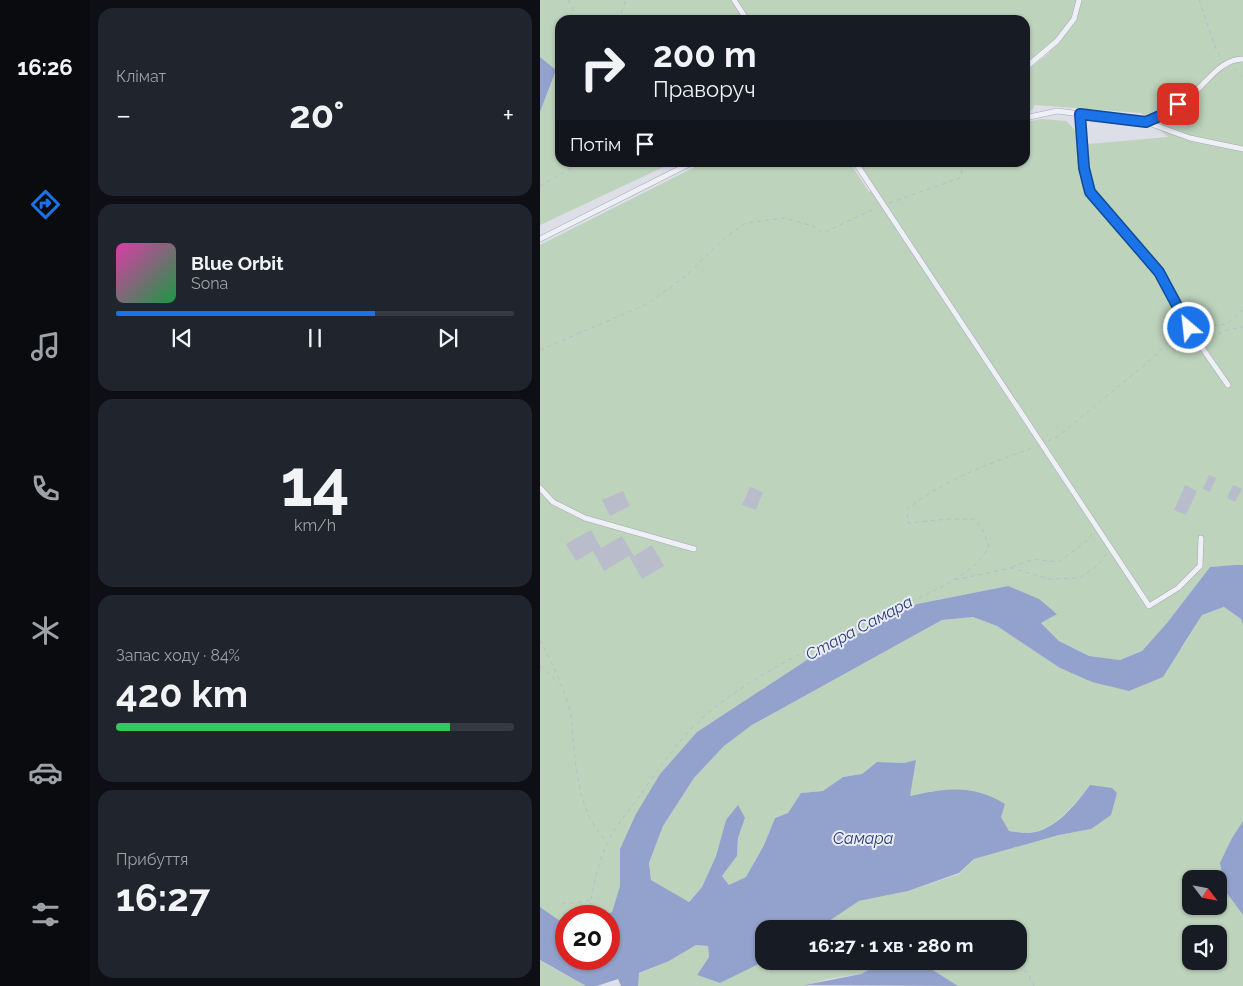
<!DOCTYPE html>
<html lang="uk">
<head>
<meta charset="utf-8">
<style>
	:root { --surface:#171b24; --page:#20242c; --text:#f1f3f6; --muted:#9ea1a6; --line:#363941; --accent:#1a73e8 }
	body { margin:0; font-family:Raleway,sans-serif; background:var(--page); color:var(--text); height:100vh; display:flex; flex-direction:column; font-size:19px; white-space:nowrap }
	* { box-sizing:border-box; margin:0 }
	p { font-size:16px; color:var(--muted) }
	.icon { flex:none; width:28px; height:28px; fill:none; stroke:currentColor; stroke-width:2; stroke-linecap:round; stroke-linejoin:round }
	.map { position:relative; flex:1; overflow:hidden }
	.side { display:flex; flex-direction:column; gap:8px; padding:8px; background:#0d0f14; width:450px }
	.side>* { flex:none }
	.guide { position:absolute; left:15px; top:15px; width:475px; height:152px; border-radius:15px; box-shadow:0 1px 4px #0004; background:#171b24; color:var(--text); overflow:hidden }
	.needle { width:32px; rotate:122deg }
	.tools { position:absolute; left:642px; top:870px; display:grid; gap:10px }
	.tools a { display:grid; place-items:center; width:45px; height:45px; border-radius:10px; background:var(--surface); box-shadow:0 1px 4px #0004; font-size:25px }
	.speed { position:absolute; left:15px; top:905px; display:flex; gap:10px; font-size:25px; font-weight:700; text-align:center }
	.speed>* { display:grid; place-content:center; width:65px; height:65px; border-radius:50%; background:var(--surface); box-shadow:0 1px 4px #0004; line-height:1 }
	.speed .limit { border:8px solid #d22; background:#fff; color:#111 }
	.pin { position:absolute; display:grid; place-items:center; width:42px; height:42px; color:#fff; margin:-21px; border-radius:10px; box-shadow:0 2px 8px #0006 }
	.me { position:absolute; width:55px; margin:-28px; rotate:332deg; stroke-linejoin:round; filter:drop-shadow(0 0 4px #0008) }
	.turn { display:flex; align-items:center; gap:18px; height:105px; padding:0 15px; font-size:22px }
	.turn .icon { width:65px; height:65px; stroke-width:2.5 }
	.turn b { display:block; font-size:35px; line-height:42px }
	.then { display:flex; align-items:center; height:48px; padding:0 15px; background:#0003; gap:10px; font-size:19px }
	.big { font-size:38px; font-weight:700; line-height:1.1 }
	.side .card { flex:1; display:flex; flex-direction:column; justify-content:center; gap:8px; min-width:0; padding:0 18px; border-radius:15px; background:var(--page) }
	.side .dial { align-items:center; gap:0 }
	.dial b { font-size:65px; line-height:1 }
	.song { display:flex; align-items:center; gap:15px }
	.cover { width:60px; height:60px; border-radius:8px; background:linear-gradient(135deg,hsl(320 70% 55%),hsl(140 70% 35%)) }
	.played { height:5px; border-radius:2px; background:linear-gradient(90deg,var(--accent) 65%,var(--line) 65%) }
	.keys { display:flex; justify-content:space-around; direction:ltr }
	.heat { display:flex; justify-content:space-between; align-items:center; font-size:28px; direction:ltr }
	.charge { height:8px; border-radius:4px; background:linear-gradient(90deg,#34c759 84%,var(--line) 0) }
	.trip { position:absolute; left:215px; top:920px; width:272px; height:50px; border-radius:15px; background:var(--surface); box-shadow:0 1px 4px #0004; font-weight:700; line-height:50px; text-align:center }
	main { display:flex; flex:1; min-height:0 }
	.menu { display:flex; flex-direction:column; width:90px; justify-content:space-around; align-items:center; background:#090b0e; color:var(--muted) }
	.menu .icon { width:35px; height:35px }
	.menu .current { color:var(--accent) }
	.menu b { font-size:22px; color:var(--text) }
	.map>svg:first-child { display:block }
	.green { fill:#bdd3bc; fill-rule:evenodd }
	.water { fill:#93a2cc }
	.building { fill:#b9bccb }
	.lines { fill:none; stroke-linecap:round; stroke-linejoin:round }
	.service-casing { stroke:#a5a7b5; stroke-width:6 }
	.path { stroke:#babcc6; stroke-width:1; stroke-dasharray:4 4; stroke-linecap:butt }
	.service { stroke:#eff0f6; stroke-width:5 }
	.route-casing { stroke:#114b97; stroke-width:12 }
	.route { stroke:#1a73e8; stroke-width:9 }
	.labels { text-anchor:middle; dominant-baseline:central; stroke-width:4; stroke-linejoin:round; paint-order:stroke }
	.water-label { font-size:16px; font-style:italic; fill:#2b3c77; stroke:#ebedf5 }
</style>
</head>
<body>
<main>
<nav class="menu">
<b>16:26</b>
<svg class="icon current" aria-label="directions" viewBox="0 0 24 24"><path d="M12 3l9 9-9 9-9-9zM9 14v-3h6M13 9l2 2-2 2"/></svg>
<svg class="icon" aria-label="music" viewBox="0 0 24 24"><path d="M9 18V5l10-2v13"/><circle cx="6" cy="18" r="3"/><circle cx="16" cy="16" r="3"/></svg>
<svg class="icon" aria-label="phone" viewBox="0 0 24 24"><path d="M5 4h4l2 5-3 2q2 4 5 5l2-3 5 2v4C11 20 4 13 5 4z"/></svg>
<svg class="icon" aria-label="climate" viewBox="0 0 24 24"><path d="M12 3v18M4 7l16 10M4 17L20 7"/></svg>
<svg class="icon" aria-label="car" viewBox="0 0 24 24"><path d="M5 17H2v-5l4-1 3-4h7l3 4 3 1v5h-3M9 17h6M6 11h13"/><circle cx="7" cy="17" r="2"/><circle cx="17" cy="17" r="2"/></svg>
<svg class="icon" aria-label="filters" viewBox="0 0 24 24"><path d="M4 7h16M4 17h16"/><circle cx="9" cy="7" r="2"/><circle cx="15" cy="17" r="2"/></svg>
</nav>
<section class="side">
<div class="card"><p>Клімат</p>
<div class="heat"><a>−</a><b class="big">20°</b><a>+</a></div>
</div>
<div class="card">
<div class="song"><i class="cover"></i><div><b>Blue Orbit</b><p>Sona</p></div></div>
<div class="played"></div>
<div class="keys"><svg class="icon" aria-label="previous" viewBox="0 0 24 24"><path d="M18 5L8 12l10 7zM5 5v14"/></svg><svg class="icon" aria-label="pause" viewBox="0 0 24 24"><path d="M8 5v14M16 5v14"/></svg><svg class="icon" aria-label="next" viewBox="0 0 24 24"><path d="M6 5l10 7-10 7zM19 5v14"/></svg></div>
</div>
<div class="card dial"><b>14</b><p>km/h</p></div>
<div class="card"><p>Запас ходу · 84%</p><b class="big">420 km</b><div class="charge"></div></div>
<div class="card"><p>Прибуття</p><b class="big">16:27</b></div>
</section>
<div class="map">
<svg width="703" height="986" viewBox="0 0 703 986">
	<rect width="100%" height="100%" fill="#dcdee8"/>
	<path class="green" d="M0 0H703V565L670 567 627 623 602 651 580 660 549 656 519 641 501 623 517 613 468 586 377 604 273 656 157 732 120 774 80 849V886L72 912 63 916H26V925L0 907V245L163 163H310L329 192 336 189 318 163 485 162V122L502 119 526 121 535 130 537 145 628 137 601 113 495 105 492 110 485 112V72L509 53 512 44 485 65V20H20V162L132 163 0 225V112L16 70 0 57Z
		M684 607 701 619 703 625V821L692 838 686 892 703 915V986H418L382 963 362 961H479V929H277L319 901 368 891 419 874 434 859 519 835 551 829 550 785C536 803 514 831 488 833 482 833 475 832 468 831L461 817 393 791 370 796 364 763 337 762 322 774 303 777 283 791 261 793 248 813 235 818 224 845 206 877 189 885 182 876 197 856 198 838 205 818 186 820 176 856 162 887 148 902 111 880 109 863 123 826 154 778 184 746 212 725 402 620 433 617 457 626 520 668 552 682 642 648 662 615ZM651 879H679V906H651ZM651 934H679V961H651Z
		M156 945 168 946 169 957 157 975 180 983 225 961H346L321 974 288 979 267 985 270 986H98V974L129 961Z
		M0 960 6 964 46 986H0Z"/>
	<path class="water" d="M0 57 16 70 0 112Z
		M695 565H703V625L701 619 684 607 662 615 623 677 589 691 552 682 520 668 457 626 433 617 402 620 212 725 184 746 154 778 123 826 109 863 111 880 149 902 162 887 176 856 186 820 198 805 205 818 198 838 197 856 182 876 189 885 206 877 224 845 235 818 248 813 261 793 283 791 303 777 322 774 337 762 364 763 376 760 370 796C405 788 433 784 465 804L461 817 469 831C475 832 482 833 489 833 515 831 536 804 550 785L572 788 577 793 571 815 551 829 519 835 434 859 419 873 368 891 319 901 277 929H224V961H225L180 983 157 975 169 957 168 946 156 945 129 961 99 973 98 986H81L78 979 57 986H46L0 960V907L26 925V959H69V916H63L72 912 80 886V849L96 814 120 774 157 732 273 656 377 604 468 586 499 599 517 614 501 623 519 641 549 656 580 660 602 651 627 623 670 567Z
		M703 821V915L686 892 680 863 692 838Z
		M346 961 382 963 418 986 265 985 321 974Z"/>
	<path class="building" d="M669 475 676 478 670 492 663 489Z
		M645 485 657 491 646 515 634 510Z
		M693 485 702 489 695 502 687 498Z
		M210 487 223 492 216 510 202 505Z
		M83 491 90 506 70 516 62 500Z
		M51 530 61 548 82 536 94 556 112 545 124 566 102 579 89 556 64 571 53 551 36 561 26 544Z"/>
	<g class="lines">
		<g class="service-casing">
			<path id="service" d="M194 0 207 20
				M485 68 517 41 534 19 539 0
				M540 114 544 168 550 192 619 272 649 329 688 385
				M485 118 517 111 606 122 650 138 703 149
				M606 122C623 115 639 106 653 94 668 81 681 59 703 59
				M315 162 609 606 638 588 660 566 661 538
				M0 239 153 162
				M0 488 13 502 45 518 154 549"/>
		</g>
		<path class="path" d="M28 0 39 20
			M659 0 676 49 681 57
			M78 20 86 0
			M694 68 703 78
			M0 186 29 169 46 162
			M349 203 420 178 422 175 420 162
			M657 328 687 324 703 310
			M663 336 667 338 687 330 703 327
			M0 350 107 304 143 278 186 237 206 223 244 218 273 226 283 233 336 208
			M508 441 517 437 607 363 641 331
			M472 567 494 559 518 562C529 554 546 545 553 532
			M415 580 471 568 509 579 540 578 559 564 566 554
			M0 640C12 662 24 687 30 711 32 720 32 729 33 738 37 776 39 813 67 842
			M0 666 19 683
			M22 903H35L50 900
			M49 915C51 894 58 860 68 842 76 825 90 810 100 795 121 766 141 736 168 713 221 669 288 640 350 611 378 598 438 575 449 546L442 528 434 519H409L368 523 367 509C404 480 450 463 495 447
			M470 962 488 973 494 986"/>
		<use href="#service" class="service"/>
	</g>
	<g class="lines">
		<g class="route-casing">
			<path id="route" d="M638 104 624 114 606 122 540 114 544 168 550 192 619 272 649 328"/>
		</g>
		<use href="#route" class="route"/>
	</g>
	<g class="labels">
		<g class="water-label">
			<text transform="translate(319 628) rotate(-28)">Стара Самара</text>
			<text x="323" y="838">Самара</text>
		</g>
	</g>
</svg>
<div class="tools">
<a><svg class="needle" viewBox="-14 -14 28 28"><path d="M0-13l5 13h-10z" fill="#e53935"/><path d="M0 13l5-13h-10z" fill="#9ea1a6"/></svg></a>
<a><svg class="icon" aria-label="sound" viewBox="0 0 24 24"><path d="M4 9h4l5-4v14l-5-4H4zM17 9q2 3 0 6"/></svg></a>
</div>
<div class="speed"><div class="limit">20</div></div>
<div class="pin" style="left:638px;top:104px;background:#d93025"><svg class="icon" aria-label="arrive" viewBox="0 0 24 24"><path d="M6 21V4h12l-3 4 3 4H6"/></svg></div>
<svg class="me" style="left:649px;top:328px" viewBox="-20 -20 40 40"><circle r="17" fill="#1a73e8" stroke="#fff" stroke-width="3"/><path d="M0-11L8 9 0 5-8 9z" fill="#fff"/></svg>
<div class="trip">16:27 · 1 хв · 280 m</div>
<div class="guide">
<div class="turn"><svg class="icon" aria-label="right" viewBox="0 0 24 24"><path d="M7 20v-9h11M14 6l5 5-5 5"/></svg><div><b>200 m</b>Праворуч</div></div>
<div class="then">Потім<svg class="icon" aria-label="arrive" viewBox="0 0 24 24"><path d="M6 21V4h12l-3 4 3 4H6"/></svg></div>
</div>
</div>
</main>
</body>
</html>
